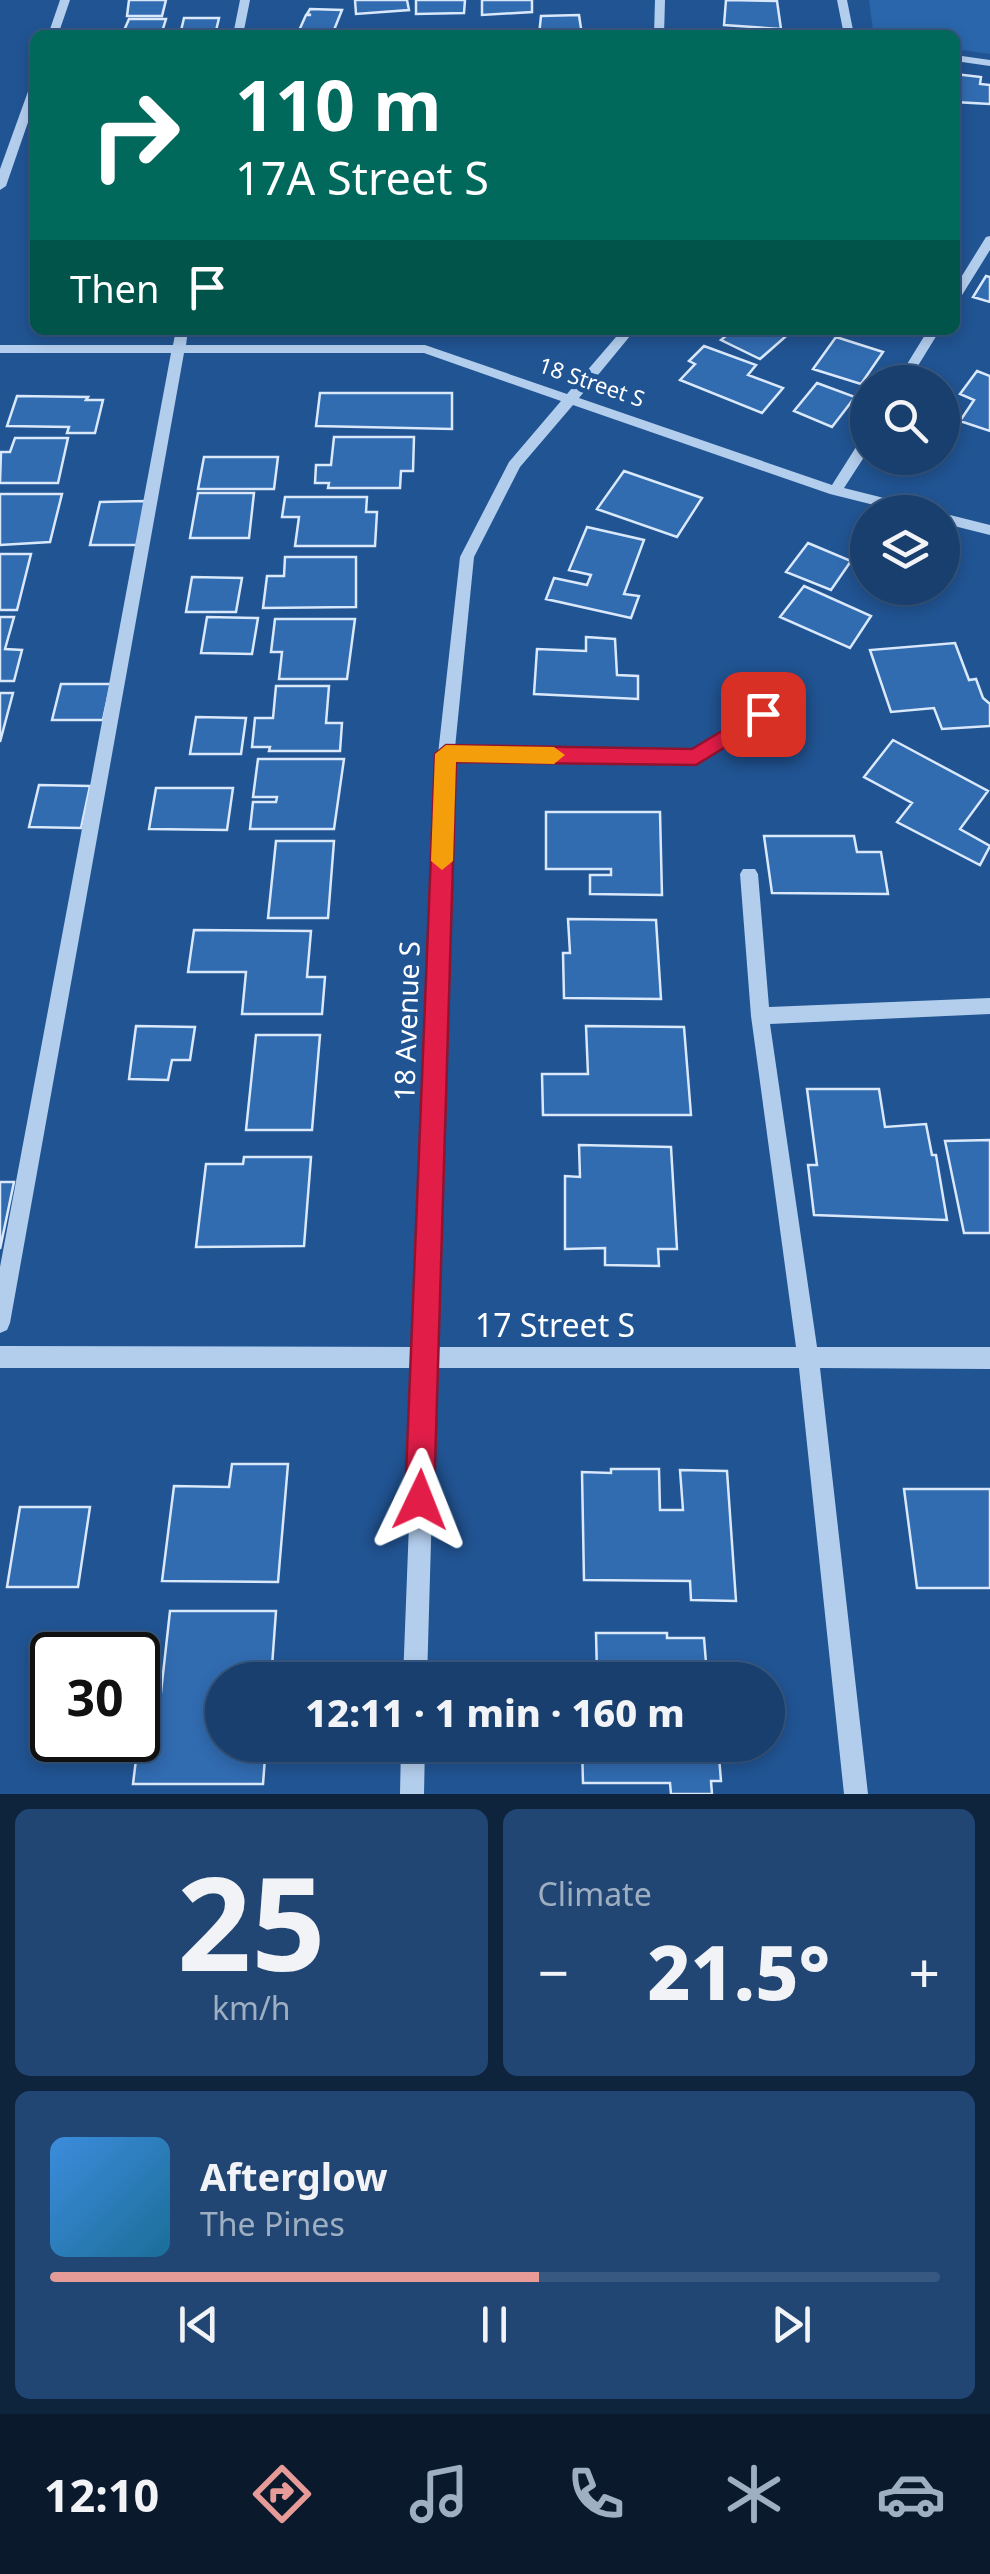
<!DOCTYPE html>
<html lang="en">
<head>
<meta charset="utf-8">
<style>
	:root { --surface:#193f6e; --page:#224673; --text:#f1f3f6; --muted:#9fafc2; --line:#375881; --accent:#e69b98 }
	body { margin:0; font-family:"Noto Sans",sans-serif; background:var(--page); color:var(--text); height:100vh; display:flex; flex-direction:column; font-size:38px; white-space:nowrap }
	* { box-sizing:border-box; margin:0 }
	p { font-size:32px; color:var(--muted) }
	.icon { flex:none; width:55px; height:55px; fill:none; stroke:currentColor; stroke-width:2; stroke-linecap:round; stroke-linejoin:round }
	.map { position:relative; height:1794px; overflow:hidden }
	.panel { display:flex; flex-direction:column; gap:15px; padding:15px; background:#0e233c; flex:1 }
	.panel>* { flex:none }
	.banner { position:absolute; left:30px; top:30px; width:930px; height:305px; border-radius:15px; box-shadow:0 5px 15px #0003,0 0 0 2px var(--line); background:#00695c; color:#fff; overflow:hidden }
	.controls { position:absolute; left:850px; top:365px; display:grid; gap:20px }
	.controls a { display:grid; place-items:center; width:110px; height:110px; border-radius:50%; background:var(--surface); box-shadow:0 5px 15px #0003,0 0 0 2px var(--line); font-size:50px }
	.speed { position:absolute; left:30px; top:1632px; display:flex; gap:20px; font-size:50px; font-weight:700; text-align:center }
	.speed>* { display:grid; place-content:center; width:130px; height:130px; border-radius:50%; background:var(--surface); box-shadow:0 5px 15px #0003,0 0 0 2px var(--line); line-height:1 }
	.speed .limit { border:5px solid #111; border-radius:15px; background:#fff; color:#111 }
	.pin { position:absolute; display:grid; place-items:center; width:85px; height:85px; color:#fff; margin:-42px; border-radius:20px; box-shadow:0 5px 15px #0006 }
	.me { position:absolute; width:110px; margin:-55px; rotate:2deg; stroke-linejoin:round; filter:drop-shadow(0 0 8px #0008) }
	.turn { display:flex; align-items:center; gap:35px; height:210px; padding:0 40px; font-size:45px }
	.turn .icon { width:130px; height:130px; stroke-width:2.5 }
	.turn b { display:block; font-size:70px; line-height:85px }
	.then { display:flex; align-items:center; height:95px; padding:0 40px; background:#0003; gap:20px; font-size:38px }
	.big { font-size:75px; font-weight:800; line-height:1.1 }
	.panel .card { flex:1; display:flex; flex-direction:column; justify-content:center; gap:15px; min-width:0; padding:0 35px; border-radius:15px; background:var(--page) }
	.panel .dial { align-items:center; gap:0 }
	.dial b { font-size:130px; line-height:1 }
	.song { display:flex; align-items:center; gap:30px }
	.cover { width:120px; height:120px; border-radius:15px; background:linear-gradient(135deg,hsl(210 70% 55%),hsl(200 70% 35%)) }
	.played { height:10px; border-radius:5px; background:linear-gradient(90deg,var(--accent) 55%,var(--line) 55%) }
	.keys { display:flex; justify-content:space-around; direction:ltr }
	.heat { display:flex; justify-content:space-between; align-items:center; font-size:55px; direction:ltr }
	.panel .tiles { flex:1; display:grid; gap:15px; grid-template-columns:1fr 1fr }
	.card:last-child { grid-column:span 2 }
	.trip { position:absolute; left:205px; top:1662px; width:580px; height:100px; border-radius:50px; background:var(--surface); box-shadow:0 5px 15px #0003,0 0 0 2px var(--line); font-weight:800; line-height:100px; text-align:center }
	.menu { display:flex; height:160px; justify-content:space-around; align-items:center; background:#0a192c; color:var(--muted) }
	.menu .icon { width:70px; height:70px }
	.menu .active { color:var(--accent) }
	.menu b { font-size:45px; color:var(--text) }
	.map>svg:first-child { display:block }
	.green { fill:#2a66ab }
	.building { fill:#316bb0; stroke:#d9e8fa; stroke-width:2.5 }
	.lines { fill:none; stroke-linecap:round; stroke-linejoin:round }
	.minor { fill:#b3ceed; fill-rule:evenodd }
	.route { fill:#e11d48; stroke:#92132f; stroke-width:2.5 }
	.slow { fill:#f59e0b }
	.labels { text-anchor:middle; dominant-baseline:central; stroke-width:10; stroke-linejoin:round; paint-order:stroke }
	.far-street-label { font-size:22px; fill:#fff; stroke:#215493 }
	.street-label { font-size:28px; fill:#fff; stroke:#215493 }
	.near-street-label { font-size:32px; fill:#fff; stroke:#215493 }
</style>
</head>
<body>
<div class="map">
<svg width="990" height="1794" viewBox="0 0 990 1794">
	<rect width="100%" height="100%" fill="#215493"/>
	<path class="green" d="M869 0H990V54L955 49V35H879L873 30Z"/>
	<path class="building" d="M129 0H166L162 16H127Z
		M355 0H407L409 10 356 14Z
		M416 0H465L464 13 416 14Z
		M482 0H532V12L482 15Z
		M726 0 777 1 781 29 724 25Z
		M310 9 342 10 332 35H297L306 15H311L307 14Z
		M579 15 582 35H539L541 16Z
		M184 18H219L215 35H180Z
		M129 19H166L161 35H122Z
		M955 74 981 77 980 84 990 85V104L955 102Z
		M986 276 990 277V302L973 297Z
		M733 330H793L760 359 721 340Z
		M836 337 883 352 861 384 813 369Z
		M704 346 756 365 748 375 783 388 762 413 680 380 695 364 689 361Z
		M977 371 990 376V431L960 421 974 400 960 394Z
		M817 383 855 397 832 427 794 411Z
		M320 393H452V429L316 426Z
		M17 396 88 397 86 400H103L95 433H67L69 427 7 426Z
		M334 437H414L413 471H401L400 488H328L329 483H315L316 465H331Z
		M15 438H68L58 483H0L1 452H10Z
		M204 457H278L274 489H198Z
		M624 471 702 498 677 537 597 509Z
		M198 493H254L249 538H190Z
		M0 494H62L50 542 0 545Z
		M285 497H367L366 512H377L375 546H295L299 517H282Z
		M146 501 138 545H90L100 502Z
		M587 527 644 540 624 594 639 596 631 618 546 599 554 578 587 585 591 575 569 570Z
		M808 543 851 561 831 590 786 572Z
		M0 554H31L17 610H0Z
		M285 557H356V607L263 608 267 576H284Z
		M192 577 242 578 236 612H186Z
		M804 586 871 616 850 648 780 617Z
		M0 617H14L5 649 22 650 14 681H0Z
		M207 617 258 618 252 654 201 653Z
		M275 619H355L347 679H279L282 652H271Z
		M586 637 615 639 617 675 638 676V699L534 694 537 649 586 651Z
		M955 643 969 680 976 679 983 698 990 704V726L942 729 934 708 891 712 870 650Z
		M61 684H111L103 720H52Z
		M276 686H329L326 723H342L340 751H269L270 747H252L255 718H273Z
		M0 693H13L0 742Z
		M196 717 246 718 241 754H190Z
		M893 740 988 791 960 829 990 846 980 865 897 822 912 803 864 777Z
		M258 759H344L334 829H250L253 802H276L277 797H253Z
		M39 785 90 786 81 828 29 827Z
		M156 788H233L227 830 149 829Z
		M546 812H660L662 895 590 894V875H611V869H546Z
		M764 836H854L857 852H881L888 894 772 893Z
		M276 841H334L328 918H268Z
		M568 919 656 920 661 999 564 998 563 953H570Z
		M194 930 311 931 307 977H325L322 1014H242L246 972H188Z
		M136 1026 195 1027 190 1060H172L168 1080 129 1079Z
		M586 1026 684 1027 691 1115H543L542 1074H588Z
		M256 1035H320L312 1130H246Z
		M807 1089H879L885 1127 926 1124 932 1155H936L947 1220 814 1215 808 1165H817Z
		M990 1140V1233H964L945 1141Z
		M579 1145 671 1147 677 1249H658L659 1266 605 1265V1248L565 1249V1176L580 1177Z
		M244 1157H311L304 1246 196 1247 206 1164H243Z
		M0 1182H14L0 1249Z
		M232 1464H288L278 1582 162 1581 174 1486 229 1487Z
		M611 1469H659L660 1510H683L680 1470 727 1471 736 1601 691 1600 690 1581 584 1580 582 1472 611 1473Z
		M904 1489H990V1588H917Z
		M20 1507H90L78 1587H7Z
		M170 1611H276L271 1680H222V1745H266L263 1784H133L141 1719H158Z
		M596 1633H667V1638H704L707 1675H713V1680H580V1674H597Z
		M582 1745H718L721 1781H711L712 1794H671L670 1783H583Z"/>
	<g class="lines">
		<path class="minor" d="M60 0H70L58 35H48Z
			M240 0H250L243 35H233Z
			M655 0H665L664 35H654Z
			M837 0H847L854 35H844Z
			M955 55 990 60V66L955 61Z
			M35 83V102L6 186 0 190V169L30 86Z
			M990 236V250L959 300 955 301V287L986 237Z
			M176 330H188L186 345H425L567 394 622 330H635L579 398 832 485 863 436 868 435V451L844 488 920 507 927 512H902L830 494 573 405 520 467 474 557 455 748 693 751 757 710H769L771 714 769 718 696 763 454 760 437 1347H796L751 1016 740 874 743 869H755L758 874 769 1007 990 998V1014L770 1024 817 1347H990V1369L820 1368 868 1794H844L799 1368H436L427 1680H403L415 1368H0V1346L416 1347 438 754 460 557 509 462 561 401 424 353H184L10 1323 7 1330 0 1333V1267L171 353H0V345H173Z
			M928 330H940L908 382H896Z
			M942 513 990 525V535L942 523Z
			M401 1745H425L424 1794H400Z"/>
	</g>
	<path class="route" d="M763 706 774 714 771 719 696 765 456 762 434 1500 430 1510 420 1515 409 1510 405 1500 435 754 446 745 692 749Z"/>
	<path class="slow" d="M446 745 554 747 565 755 554 764 456 762 453 861 442 870 431 861 435 754Z"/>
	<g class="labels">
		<g class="far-street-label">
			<text transform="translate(592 381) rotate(19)">18 Street S</text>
		</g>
		<g class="street-label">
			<text transform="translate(406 1021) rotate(-88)">18 Avenue S</text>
		</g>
		<g class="near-street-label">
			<text x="555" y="1324">17 Street S</text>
		</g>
	</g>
</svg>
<div class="controls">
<a><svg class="icon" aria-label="search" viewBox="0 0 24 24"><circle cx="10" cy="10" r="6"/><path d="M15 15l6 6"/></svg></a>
<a><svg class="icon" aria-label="layers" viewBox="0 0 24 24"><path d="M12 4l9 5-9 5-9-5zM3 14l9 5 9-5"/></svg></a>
</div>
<div class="speed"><div class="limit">30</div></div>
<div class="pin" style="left:763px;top:714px;background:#d93025"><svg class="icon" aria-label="arrive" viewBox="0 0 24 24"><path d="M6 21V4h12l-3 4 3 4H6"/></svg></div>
<svg class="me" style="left:420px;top:1500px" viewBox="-20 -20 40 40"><path d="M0-17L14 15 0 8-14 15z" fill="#e11d48" stroke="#fff" stroke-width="4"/></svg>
<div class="trip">12:11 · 1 min · 160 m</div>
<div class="banner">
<div class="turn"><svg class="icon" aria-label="right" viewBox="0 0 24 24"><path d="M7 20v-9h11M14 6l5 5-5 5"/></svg><div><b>110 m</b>17A Street S</div></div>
<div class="then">Then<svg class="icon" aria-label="arrive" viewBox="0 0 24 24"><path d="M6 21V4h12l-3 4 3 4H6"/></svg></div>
</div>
</div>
<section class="panel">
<div class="tiles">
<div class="card dial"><b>25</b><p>km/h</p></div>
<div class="card"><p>Climate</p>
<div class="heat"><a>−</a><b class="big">21.5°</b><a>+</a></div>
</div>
<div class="card">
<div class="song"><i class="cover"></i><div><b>Afterglow</b><p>The Pines</p></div></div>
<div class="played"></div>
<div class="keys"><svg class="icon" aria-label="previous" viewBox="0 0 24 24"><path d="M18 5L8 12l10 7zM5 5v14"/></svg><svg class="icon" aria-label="pause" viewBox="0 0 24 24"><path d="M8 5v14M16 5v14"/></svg><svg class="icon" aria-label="next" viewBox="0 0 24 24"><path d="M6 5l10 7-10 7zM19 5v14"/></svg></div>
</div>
</div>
</section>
<nav class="menu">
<b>12:10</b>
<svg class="icon active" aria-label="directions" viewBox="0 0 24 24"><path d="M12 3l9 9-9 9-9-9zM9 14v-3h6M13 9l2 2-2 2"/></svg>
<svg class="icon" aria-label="music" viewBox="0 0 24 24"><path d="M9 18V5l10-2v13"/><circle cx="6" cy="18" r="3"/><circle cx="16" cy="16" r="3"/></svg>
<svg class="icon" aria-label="phone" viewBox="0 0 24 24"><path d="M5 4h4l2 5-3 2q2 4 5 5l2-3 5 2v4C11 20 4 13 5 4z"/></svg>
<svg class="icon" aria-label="climate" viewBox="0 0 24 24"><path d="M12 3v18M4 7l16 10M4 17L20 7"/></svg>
<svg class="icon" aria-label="car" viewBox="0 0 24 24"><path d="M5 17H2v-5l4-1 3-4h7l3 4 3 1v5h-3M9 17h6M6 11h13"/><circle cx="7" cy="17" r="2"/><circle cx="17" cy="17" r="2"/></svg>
</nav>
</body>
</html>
